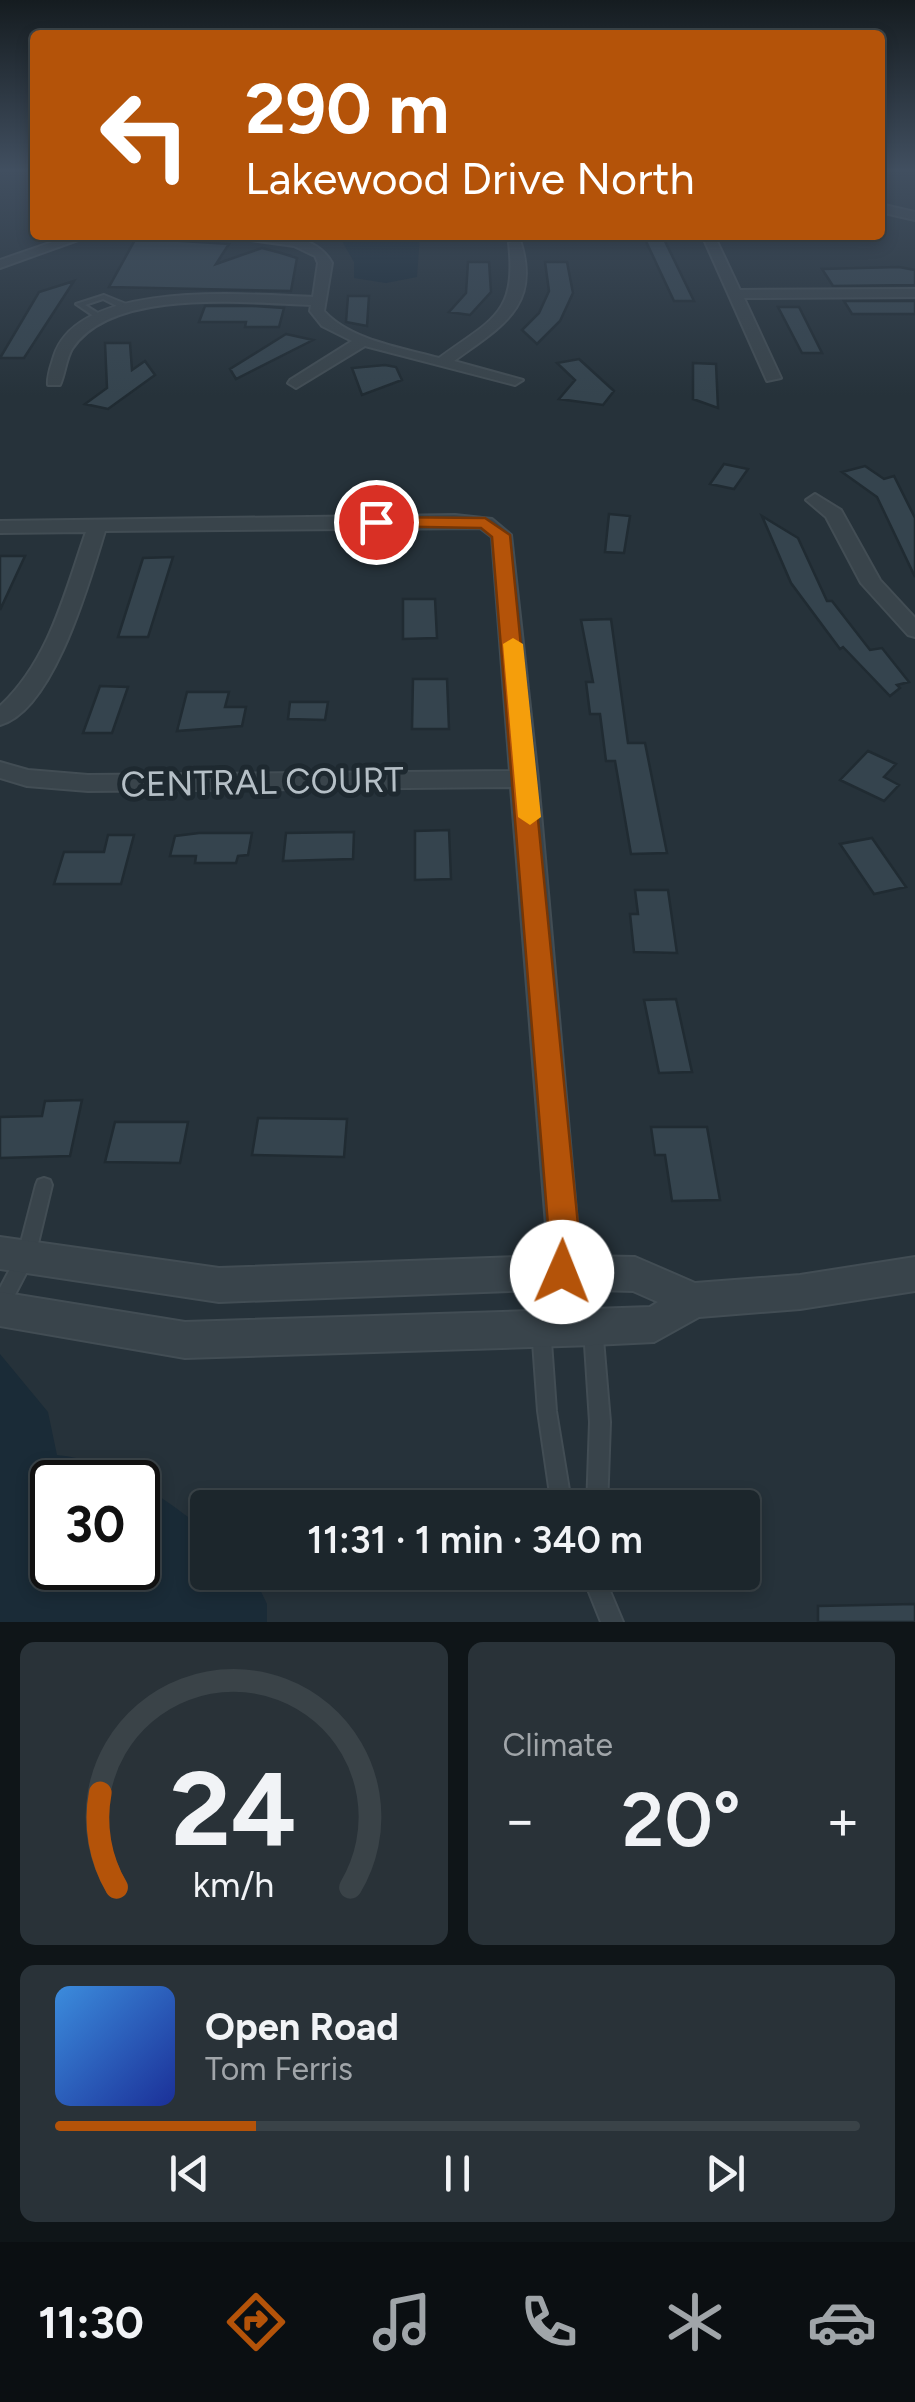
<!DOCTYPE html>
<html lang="en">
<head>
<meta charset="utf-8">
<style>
	:root { --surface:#1c262c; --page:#293238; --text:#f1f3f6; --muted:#a0a5a9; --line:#3a4348; --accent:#b45309 }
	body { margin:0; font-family:Figtree,sans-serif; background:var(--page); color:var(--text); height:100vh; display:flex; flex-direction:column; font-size:38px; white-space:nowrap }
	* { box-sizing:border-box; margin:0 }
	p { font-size:32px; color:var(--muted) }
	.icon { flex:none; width:55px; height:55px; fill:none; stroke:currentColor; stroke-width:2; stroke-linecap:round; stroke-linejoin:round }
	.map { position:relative; height:1622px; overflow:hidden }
	.panel { display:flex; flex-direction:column; gap:20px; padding:20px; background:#0f1518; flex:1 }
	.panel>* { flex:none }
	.hud { position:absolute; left:30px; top:30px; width:855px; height:210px; border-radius:10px; box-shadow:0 5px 15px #0003,0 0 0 2px var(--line); background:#b45309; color:#fff; overflow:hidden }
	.speed { position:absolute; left:30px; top:1460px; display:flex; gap:20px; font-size:50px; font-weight:700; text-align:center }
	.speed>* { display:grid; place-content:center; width:130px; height:130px; border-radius:50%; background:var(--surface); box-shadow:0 5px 15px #0003,0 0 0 2px var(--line); line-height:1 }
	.speed .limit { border:5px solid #111; border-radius:15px; background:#fff; color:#111 }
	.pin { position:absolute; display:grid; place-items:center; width:85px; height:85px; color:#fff; margin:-42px; border:5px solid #fff; border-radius:50%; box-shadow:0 2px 10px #0007 }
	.me { position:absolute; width:110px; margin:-55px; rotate:1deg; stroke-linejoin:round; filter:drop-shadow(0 0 8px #0008) }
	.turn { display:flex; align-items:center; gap:35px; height:210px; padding:0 50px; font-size:45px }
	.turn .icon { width:130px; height:130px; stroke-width:2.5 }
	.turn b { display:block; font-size:70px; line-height:85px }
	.big { font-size:75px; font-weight:600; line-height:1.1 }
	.panel .widget { flex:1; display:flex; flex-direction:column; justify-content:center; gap:15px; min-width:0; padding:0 35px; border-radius:15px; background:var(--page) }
	.panel .dial { align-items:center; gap:0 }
	.dial svg { height:260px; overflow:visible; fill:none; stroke:var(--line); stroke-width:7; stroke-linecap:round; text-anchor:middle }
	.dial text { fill:var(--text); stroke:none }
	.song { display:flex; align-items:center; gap:30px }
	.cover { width:120px; height:120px; border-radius:15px; background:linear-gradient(135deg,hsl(210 70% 55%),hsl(230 70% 35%)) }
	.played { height:10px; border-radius:5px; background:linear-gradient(90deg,var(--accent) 25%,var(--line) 25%) }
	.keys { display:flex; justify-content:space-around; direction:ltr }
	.heat { display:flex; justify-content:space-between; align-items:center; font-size:55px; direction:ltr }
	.panel .tiles { flex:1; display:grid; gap:20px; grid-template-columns:1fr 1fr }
	.widget:last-child { grid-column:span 2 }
	.trip { position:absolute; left:190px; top:1490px; width:570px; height:100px; border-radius:10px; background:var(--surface); box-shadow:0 5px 15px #0003,0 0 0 2px var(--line); font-weight:600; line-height:100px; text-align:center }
	.menu { display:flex; height:160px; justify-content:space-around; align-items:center; background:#0b0f12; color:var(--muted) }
	.menu .icon { width:70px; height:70px }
	.menu .current { color:var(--accent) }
	.menu b { font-size:45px; color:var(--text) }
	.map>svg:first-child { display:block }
	.water { fill:#1a2b37; fill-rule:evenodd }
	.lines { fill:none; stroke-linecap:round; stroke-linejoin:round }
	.stream { stroke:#1a2b37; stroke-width:4 }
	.building { fill:#35444e; stroke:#202b32; stroke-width:2.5 }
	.service-casing { stroke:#424d54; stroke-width:4 }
	.minor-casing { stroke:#424d54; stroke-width:4 }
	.service { fill:#39444b; fill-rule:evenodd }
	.minor { fill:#39444b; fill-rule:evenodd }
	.route { fill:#b45309; stroke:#753606; stroke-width:2.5 }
	.slow { fill:#f59e0b }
	.labels { text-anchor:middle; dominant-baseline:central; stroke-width:10; stroke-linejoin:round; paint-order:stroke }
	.street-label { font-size:35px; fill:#b5bfc6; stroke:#1e2930 }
</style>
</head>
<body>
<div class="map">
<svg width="915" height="1622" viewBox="0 0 915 1622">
	<rect width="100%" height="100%" fill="#26323a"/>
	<path class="water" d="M349 235H420L417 277 386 283 354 278V262L342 241Z
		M0 1354 48 1412 57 1455C116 1461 160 1496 207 1531L208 1572 252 1573 267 1604V1622H0ZM52 1482H138V1568H52Z"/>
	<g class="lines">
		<path class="stream" d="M31 169 35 170"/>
	</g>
	<path class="building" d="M643 235H662L694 301H674Z
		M136 238 229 244 216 264 262 248 281 253 297 258 291 291 109 287Z
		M468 262H489L491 292 470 315 449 312 466 293Z
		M545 262H567L573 293 560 321 537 344 522 330 539 313 549 291Z
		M899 267 915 270V285L833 286 822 269Z
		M74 281 24 358H0L39 292Z
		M348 296H369L367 326 346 322Z
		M844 301H915V314H852Z
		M205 306H253L284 308 279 327H245L246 322H199Z
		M778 307H799L822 353H802Z
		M286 334 313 340 236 379 230 369Z
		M105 343H130L132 370 145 361 155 375 108 409 85 404 107 388Z
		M579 359 614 391 603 405 559 399 575 380 557 363Z
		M693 363 716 364 718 408 693 399Z
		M385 365 396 367 402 380 362 395 352 368Z
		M724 464 748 469 734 489 710 484Z
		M865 466 884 479 894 476 915 518V577L877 497 842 472Z
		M609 514 630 516 624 553 605 552Z
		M762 516 798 538 827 601H832L870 650 882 648 909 682 897 685 900 688 890 696 843 647 840 649 791 583Z
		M0 556H25L0 610Z
		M173 557 148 637H118L143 558Z
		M403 599H435L437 638 403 639Z
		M611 619 628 743H645L667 853 631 854 615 761H606L600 714H590L586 682H593L581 620Z
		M413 679H447L449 729H412Z
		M100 686 128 687 112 733H83Z
		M187 692H229L225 707H246L242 726 177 731Z
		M290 702H328L325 720 288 719Z
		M868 751 896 764 884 777 899 785 884 801 840 780Z
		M449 830 451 879 415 880V831Z
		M354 832 353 859 283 861 286 833Z
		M199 833H252L248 855 238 856 236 863H195L196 856H170L175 836Z
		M108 835H134L121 884H54L64 852H104Z
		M872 838 906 887 874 894 840 844Z
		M635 890H668L677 953 634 952 630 914H638Z
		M676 999 692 1072 659 1073 644 1000Z
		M82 1100 70 1156 0 1158V1117L42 1116 45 1101Z
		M258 1118 347 1119 344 1157 252 1155Z
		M115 1122H188L180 1163 105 1162Z
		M651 1127H707L720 1200 672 1201 665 1155H655Z
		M915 1604V1622H818V1606Z"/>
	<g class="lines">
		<g class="service-casing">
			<path id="service" d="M104 295 131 306 132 308 125 310 103 299 85 305 101 315V319H98L76 304Z
				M44 1178 50 1180 52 1185 35 1256 6 1312 0 1315V1288L18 1254 36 1185 38 1180Z
				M561 1266 571 1272 602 1327 610 1422 607 1508H587L590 1422 584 1329 563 1292 550 1328 556 1411 572 1508H552L538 1411 532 1328 555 1268Z
				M581 1572H602L623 1622H601Z"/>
		</g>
		<g class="minor-casing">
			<path id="minor" d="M880 204 915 212V220L880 212Z
				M73 235H92L0 268V260Z
				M216 235C251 235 312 226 332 263L324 311C350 340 402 348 439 358 492 319 517 315 509 243L520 240C542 307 500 327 454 361L523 380 515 385 365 346 296 388 288 383 290 380 352 341 322 326 310 311 311 305C248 303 112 287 72 349 66 359 65 374 60 385H48C47 376 51 366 54 356 79 278 250 295 313 297L318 263 315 256 294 246Z
				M702 235H714L740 290 915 289V297L744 298 781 378 767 381Z
				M815 494 841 510 880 580 915 618V637L908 635 861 583 826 517 806 500Z
				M455 515 492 519 511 535 538 779 580 1256 635 1257 695 1283 800 1275 915 1257V1291L800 1309 699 1317 654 1342 593 1345 185 1358 0 1326V1292L185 1322 593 1309 650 1307 658 1302 633 1291 562 1289 219 1302 0 1269V1237L219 1268 545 1256 546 1225 511 787 88 791 27 786 0 778V762L28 770 88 775 510 771 492 537 480 528 105 531C90 579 54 711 0 725V706C49 661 65 592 86 532L0 533V521Z"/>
		</g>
		<use href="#service" class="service"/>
		<use href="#minor" class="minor"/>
	</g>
	<linearGradient id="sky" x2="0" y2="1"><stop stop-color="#151c20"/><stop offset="0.43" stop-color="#414f60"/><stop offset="1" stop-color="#414f60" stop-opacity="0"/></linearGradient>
	<rect width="915" height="396" fill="url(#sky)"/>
	<path class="route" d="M376 517 485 518 510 535 578 1225V1272L573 1282 562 1287 551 1282 546 1272 548 1225 492 537 481 528 370 526V519Z"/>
	<path class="slow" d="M513 638 523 644 541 817 530 825 518 817 503 644Z"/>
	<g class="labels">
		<g class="street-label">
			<text transform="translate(262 782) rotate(-1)">CENTRAL COURT</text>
		</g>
	</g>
</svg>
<div class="speed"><div class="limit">30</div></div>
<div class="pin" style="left:376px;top:522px;background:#d93025"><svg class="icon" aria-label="arrive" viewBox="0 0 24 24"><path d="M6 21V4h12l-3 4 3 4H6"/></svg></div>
<svg class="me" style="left:562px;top:1272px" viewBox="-20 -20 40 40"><circle r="19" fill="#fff"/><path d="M0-13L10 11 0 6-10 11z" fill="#b45309"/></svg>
<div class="trip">11:31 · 1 min · 340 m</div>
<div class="hud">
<div class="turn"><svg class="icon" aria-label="left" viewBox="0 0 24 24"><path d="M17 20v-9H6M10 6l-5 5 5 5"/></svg><div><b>290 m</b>Lakewood Drive North</div></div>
</div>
</div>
<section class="panel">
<div class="tiles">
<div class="widget dial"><svg viewBox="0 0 100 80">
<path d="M14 69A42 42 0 1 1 86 69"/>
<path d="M14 69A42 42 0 0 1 9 40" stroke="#b45309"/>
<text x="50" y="56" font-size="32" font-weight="700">24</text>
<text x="50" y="72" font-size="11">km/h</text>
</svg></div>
<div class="widget"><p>Climate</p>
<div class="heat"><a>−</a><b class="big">20°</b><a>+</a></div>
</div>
<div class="widget">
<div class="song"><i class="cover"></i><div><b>Open Road</b><p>Tom Ferris</p></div></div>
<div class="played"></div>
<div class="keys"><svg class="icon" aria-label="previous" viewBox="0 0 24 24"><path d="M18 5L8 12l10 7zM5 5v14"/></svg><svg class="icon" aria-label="pause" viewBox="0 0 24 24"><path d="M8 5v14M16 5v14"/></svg><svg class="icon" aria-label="next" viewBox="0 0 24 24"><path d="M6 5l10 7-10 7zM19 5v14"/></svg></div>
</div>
</div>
</section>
<nav class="menu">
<b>11:30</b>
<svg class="icon current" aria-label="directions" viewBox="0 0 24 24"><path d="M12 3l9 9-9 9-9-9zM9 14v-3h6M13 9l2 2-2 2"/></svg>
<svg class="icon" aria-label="music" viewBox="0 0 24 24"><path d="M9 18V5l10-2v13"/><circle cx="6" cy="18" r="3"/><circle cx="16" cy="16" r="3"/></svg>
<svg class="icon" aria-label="phone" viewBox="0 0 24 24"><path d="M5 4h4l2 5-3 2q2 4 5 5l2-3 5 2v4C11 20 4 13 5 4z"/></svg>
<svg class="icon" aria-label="climate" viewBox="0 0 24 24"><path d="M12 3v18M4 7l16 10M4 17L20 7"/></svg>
<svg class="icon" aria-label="car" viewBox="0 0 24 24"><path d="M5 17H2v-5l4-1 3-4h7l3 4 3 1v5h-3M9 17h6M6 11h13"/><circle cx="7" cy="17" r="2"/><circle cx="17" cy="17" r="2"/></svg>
</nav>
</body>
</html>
